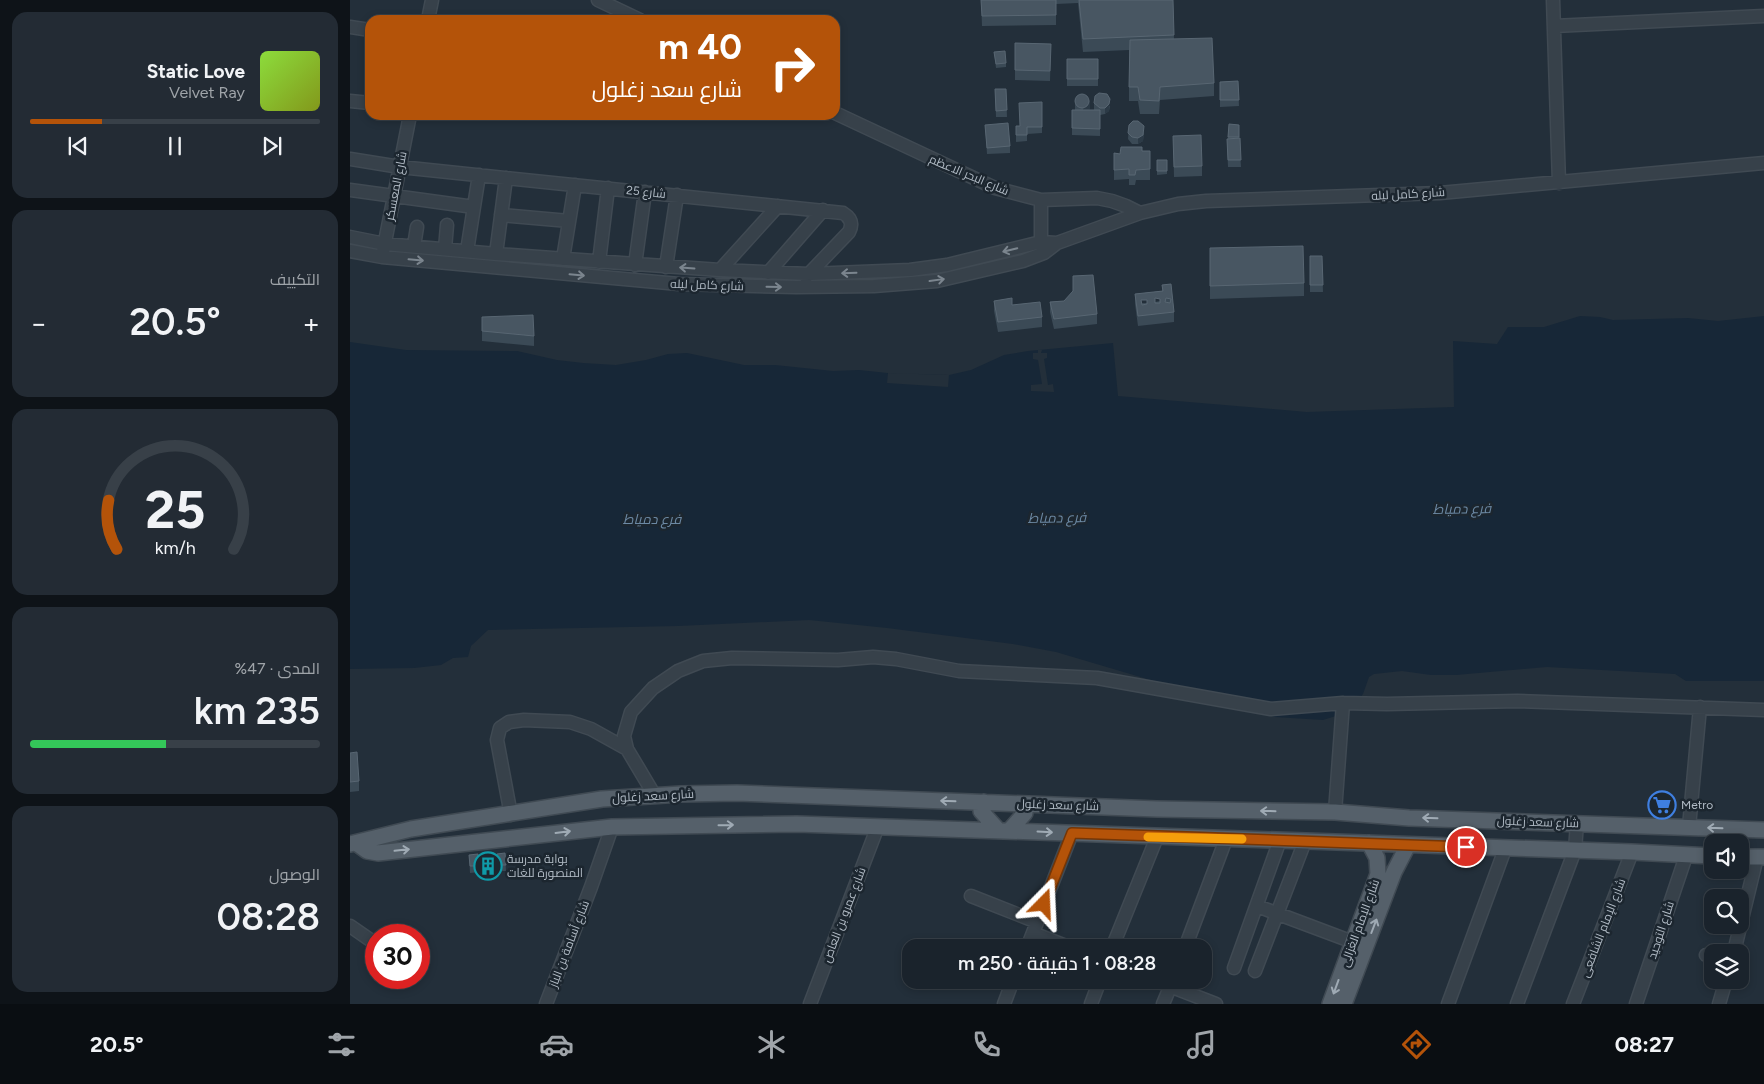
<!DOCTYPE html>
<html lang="ar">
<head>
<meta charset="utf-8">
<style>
	:root { --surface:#1a232c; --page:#232b34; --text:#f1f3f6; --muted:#9fa4a9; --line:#384048; --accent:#b45309 }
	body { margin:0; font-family:Figtree,Cairo,sans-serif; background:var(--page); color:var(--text); direction:rtl; height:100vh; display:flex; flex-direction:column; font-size:19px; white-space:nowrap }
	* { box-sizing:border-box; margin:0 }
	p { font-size:16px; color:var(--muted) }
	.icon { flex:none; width:28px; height:28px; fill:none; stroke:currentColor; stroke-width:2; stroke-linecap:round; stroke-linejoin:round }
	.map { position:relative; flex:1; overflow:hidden; direction:ltr }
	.sheet { display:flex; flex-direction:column; gap:12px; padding:12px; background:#0e1318; width:350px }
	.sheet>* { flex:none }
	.hud { position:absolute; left:15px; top:15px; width:475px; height:105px; border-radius:15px; box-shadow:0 2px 8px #0003,0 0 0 1px var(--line); direction:rtl; background:#b45309; color:#fff; overflow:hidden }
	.tools { position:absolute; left:1354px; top:834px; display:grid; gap:10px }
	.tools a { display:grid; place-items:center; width:45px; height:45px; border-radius:10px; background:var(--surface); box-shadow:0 2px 8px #0003,0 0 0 1px var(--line); font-size:25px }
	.speed { position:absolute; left:15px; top:924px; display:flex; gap:10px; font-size:25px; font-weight:700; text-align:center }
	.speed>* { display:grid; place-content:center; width:65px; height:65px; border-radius:50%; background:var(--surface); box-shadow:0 2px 8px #0003,0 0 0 1px var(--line); line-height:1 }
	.speed .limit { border:8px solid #d22; background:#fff; color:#111 }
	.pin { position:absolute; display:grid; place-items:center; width:42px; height:42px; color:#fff; margin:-21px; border:2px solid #fff; border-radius:50%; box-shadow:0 1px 5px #0007 }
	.me { position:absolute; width:55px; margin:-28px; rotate:21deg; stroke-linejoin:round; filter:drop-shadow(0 0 4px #0008) }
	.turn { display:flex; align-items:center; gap:18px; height:105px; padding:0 15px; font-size:22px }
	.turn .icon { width:65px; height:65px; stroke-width:2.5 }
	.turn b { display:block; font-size:35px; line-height:42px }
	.big { font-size:38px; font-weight:600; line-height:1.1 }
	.sheet .widget { flex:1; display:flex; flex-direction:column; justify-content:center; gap:8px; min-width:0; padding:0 18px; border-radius:15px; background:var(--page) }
	.sheet .dial { align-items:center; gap:0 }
	.dial svg { height:130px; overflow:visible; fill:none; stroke:var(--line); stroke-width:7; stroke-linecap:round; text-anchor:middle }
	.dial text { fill:var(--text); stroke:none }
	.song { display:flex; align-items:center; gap:15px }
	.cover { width:60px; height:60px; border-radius:8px; background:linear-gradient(135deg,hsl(90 70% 55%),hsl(70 70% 35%)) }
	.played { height:5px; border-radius:2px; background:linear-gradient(90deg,var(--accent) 25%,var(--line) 25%) }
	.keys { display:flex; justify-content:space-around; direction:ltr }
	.heat { display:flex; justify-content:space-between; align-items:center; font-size:28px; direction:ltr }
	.charge { height:8px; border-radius:4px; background:linear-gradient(90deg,#34c759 47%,var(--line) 0) }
	.trip { position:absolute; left:552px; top:939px; width:310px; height:50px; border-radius:15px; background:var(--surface); box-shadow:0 2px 8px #0003,0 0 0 1px var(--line); font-weight:600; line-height:50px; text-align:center; direction:rtl }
	.tab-bar { display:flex; height:80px; justify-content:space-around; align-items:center; background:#0a0e12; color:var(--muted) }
	.tab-bar .icon { width:35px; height:35px }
	.tab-bar .selected { color:var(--accent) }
	.tab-bar b { font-size:22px; color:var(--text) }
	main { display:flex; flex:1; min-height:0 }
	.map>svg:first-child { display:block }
	.water { fill:#172737 }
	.pier { fill:#232f3a }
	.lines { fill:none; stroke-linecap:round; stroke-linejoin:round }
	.minor-casing { stroke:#404a53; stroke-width:15 }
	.major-casing { stroke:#404a53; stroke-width:18 }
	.minor { stroke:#37414a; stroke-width:12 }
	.major { stroke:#55606a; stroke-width:15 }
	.wall { fill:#3b4a56; fill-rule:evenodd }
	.shaded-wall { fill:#2c3a46 }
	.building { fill:#485662; stroke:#586672; fill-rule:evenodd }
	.oneway { stroke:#7b858e }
	.oneway2 { stroke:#9faab4 }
	.route-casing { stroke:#753606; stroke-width:12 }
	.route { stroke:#b45309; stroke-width:9 }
	.slow { stroke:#f59e0b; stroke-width:9 }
	.labels { text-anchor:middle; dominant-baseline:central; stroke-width:5; stroke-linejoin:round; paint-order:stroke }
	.street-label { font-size:12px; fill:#b2bcc6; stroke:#1c262f }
	.poi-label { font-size:12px; fill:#b2bcc6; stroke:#1c262f; text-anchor:start }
	.water-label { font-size:14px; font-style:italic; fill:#6c89a4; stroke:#1c262f }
</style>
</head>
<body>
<main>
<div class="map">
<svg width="1414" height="1004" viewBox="0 0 1414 1004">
	<rect width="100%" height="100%" fill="#232f3a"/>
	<path class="water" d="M1230 316 1250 317 1263 320 1338 318 1368 321 1414 316V681H1336L1325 674 1197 667 1106 675H1081L1052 671 1024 674 1019 677 1013 694 1003 707 992 714 973 720 925 717 706 652 663 644 537 628 459 620 328 626 138 630 121 646 118 657 103 658 91 665 64 668 0 669V342L56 350 167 351 207 360 233 363 266 365 296 360 318 354 337 353 394 365H425L483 371 509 370 547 374 599 375 621 370 654 355 678 351 763 343 768 396 957 412 1104 407 1103 341 1147 344 1158 327H1194Z"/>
	<path class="pier" d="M688 350H692L691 353H697V358L694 359 698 385 703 384 704 392 681 391V385L692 384 688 360 683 359V353H688Z
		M538 373 599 375 598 387 537 383Z"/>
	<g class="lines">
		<g class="minor-casing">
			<path id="minor" d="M248 0 290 20
				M1203 0 1209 183
				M78 20 82 0
				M1204 26 1414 16
				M0 27 20 30
				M0 101 20 103
				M485 113 645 188 691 200 747 198 762 201 776 206 790 213
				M0 159 50 167 493 213C501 218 503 224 499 232L456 277
				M0 190 124 207
				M691 200V242L693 248
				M151 215 219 221
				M0 237 35 244 146 254 370 270 459 274 560 270 597 265 691 242 707 243
				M64 246 67 227
				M95 249 97 225
				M0 251 32 257 329 284 446 287 524 286 587 281 673 261 694 253 707 243 790 213 828 204 856 201 1090 193 1414 163
				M117 251 129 175
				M33 252 60 115
				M146 254 156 178
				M213 259 225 185
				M249 262 258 188
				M285 265 295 192
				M316 267 327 195
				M370 270 428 206
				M418 273 473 210
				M305 796 277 749 274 736 281 712 303 688 328 671 353 661 382 658 488 660 523 657 546 659 609 671 747 678 921 709 993 703 1037 704 1167 701 1414 710
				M985 812 993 703
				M161 815 147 740 150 728 159 722 174 720 220 722 241 729 277 749
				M1339 827 1350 707
				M621 896 687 922
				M907 906 1003 942
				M0 926 26 944
				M683 933 721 948
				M677 948 722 833
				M762 948 807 837
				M835 948 876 839
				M1384 952 1407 857
				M1356 955 1362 957
				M884 968 930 840
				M905 971 955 841
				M804 980 866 1004
				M196 1004 241 887 262 827
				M460 1004 528 826
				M654 1004 663 980
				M741 1004 750 980
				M813 1004 823 980
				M1098 1004 1155 849
				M1167 1004 1225 850 1227 823
				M1223 1004 1282 852
				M1286 1004 1336 856
				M1369 1004 1376 980"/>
		</g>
		<g class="major-casing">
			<path id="major" d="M634 802 631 805V811L648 830
				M659 831 675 813V808L673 804
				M6 843 17 851 28 853 262 827 447 824 1282 852 1362 856
				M0 844 61 829 252 799 331 794 387 793 807 809 985 812 1059 818 1414 830
				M1390 857H1414
				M980 1004 1028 874 1027 858 1019 843
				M994 1004 1044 872 1058 845"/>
		</g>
		<use href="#minor" class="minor"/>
		<use href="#major" class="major"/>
	</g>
	<path class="wall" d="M631 0H823L824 39 864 83V96L810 100 809 114H790L788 101H779V50L733 52 728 3 706 4V25L632 26Z
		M665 43 701 44 700 81 665 80Z
		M644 52 656 63V67L646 68Z
		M717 59H748V86H717Z
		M888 81 889 106 870 107V82Z
		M645 89H656L657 117H646Z
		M725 98 740 107 739 110H744V103L760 106 759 111 755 114 750 115V136L722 135V110H725Z
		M692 102V133L677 134V141L666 142V126H670Z
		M879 124 889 125V138L891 167H878L877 146Z
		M635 125 660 146V153L637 154Z
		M779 125 794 133 793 141 788 144H782L778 139Z
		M823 136 852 166V176L824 177Z
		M792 151H800V180H786L785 185H779V179L764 180V153L770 154Z
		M807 160H817V174L807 175Z
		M860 248 954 283V296L860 299Z
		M960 256H972L973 292H960Z
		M821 284 824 312V322L788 326 785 304V294L812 291V285ZM805 298 810 299V301L805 302ZM791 300H797V303H792Z
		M644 301 662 305 692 317V327L648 332 644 311Z
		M714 301 747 314V324L704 329 700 312V302Z
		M132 317 184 336V346L132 341Z
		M0 753 9 781V791L0 792Z
		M155 853 156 871H147V867L129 868V872L120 873 119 855 128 858 147 857Z"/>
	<path class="shaded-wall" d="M760 99 759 111 755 114V108Z
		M740 100V107L739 112 733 115V109Z
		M794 126 793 141 788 144V138Z"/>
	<path class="building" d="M631 0H706V15L632 16Z
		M729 0H823L824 35 733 39Z
		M862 38 864 83 810 87 809 101 790 100 788 87H779L780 40Z
		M665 43 701 44 700 71 665 70Z
		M655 51 656 63 646 64 644 52Z
		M717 59H748V79H717Z
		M888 81 889 100H870V82Z
		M645 89H656L657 110 646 111Z
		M749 93 757 94 760 99 759 104 755 108H750L744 103 745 96Z
		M725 101a7 7 0 1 1 14 0a7 7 0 1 1-14 0Z
		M692 102V127H677V135H666V126H670L669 103Z
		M722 110H750V129L722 128Z
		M783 121H788L794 126 793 135 788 138 782 137 778 133 779 125Z
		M658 123 660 146 637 148 635 125Z
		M879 124 889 125V137H878Z
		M851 135 852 166 824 167 823 136Z
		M890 138 891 160H878L877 139Z
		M771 147H792V151H800V169L786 170 785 175H779V169L764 170V153L770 154Z
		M807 160H817V171H807Z
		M953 246 954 283 860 286V248Z
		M960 256H972L973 285H960Z
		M743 275 747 314 704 319 700 302 714 301 723 291V276Z
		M821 284 824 312 788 316 785 294 813 291 812 285ZM805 298 810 299V303H805ZM816 298 821 299 820 303 815 302ZM791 300H797V304L792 305Z
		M662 298V305L690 302 692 317 648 322 644 301Z
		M183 315 184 336 132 331V317Z
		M7 752 9 781 0 782V753Z
		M155 853 156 865H147V861H128L129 866H120L119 855 128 854V858L147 857V854Z"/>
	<defs><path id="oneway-shaft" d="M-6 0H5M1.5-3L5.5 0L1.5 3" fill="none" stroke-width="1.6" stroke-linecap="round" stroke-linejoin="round" transform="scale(1.25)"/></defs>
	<g class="oneway">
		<use href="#oneway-shaft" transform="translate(660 250) rotate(166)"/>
		<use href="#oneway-shaft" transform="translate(66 260) rotate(5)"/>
		<use href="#oneway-shaft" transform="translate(337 268) rotate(-176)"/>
		<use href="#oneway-shaft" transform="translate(499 273) rotate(178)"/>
		<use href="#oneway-shaft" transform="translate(227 275) rotate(5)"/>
		<use href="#oneway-shaft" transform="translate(587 280) rotate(-8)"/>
		<use href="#oneway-shaft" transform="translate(424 287) rotate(1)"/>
	</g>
	<g class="oneway2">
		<use href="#oneway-shaft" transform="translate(598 801) rotate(-178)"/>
		<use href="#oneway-shaft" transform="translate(918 811) rotate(-179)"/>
		<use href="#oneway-shaft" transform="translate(1080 818) rotate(-178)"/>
		<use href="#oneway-shaft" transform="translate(376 825) rotate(-1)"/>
		<use href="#oneway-shaft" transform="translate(1365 828) rotate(-178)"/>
		<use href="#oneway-shaft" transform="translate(213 832) rotate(-7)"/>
		<use href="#oneway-shaft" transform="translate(695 832) rotate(3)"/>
		<use href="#oneway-shaft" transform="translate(52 850) rotate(-6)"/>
		<use href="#oneway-shaft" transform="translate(1024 926) rotate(-69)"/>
		<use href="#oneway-shaft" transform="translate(986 987) rotate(110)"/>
	</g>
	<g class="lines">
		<g class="route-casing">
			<path id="route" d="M694 904 722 833 1116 847"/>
		</g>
		<use href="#route" class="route"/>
		<path class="slow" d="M798 837 892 839"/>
	</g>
	<defs>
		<g id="supermarket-ring" transform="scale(1.4375)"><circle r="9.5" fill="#1c262f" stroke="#3f7fe0" stroke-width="1.5"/><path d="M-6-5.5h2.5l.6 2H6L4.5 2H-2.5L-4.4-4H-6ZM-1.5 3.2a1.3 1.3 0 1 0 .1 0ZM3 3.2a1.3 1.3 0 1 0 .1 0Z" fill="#3f7fe0"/></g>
		<g id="building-ring" transform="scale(1.4375)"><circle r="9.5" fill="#1c262f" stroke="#0f9aa8" stroke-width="1.5"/><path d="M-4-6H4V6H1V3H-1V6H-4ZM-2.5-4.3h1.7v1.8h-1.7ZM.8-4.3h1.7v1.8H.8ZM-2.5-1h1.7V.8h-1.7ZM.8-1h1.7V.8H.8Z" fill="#0f9aa8"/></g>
	</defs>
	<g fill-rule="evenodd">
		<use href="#supermarket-ring" x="1312" y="805"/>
		<use href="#building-ring" x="138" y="866"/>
	</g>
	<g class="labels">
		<g class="street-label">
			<text transform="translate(619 175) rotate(23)">شارع البحر الاعظم</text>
			<text transform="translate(46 186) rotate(-79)">شارع المعسكر</text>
			<text transform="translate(296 192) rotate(6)">شارع 25</text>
			<text transform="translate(1058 194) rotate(-3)">شارع كامل ليله</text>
			<text transform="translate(357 285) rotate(2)">شارع كامل ليله</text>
			<text transform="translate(303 796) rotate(-3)">شارع سعد زغلول</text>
			<text transform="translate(708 805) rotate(2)">شارع سعد زغلول</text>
			<text transform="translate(1188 822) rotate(2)">شارع سعد زغلول</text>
			<text transform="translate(494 915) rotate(-69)">شارع عمرو بن العاص</text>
			<text transform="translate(1010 923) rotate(-70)">شارع الإمام الغزالى</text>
			<text transform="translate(1253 928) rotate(-69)">شارع الإمام الشافعى</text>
			<text transform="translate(1311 930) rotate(-72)">شارع التوحيد</text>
			<text transform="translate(219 944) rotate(-69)">شارع أسامة بن الباز</text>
		</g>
		<g class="poi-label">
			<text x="1331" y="805">Metro</text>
			<text x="157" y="859">بوابة مدرسة<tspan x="157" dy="14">المنصورة للغات</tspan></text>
		</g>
		<g class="water-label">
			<text transform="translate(1112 509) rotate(-1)">فرع دمياط</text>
			<text transform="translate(707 518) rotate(-1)">فرع دمياط</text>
			<text x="302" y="519">فرع دمياط</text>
		</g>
	</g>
</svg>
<div class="tools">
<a><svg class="icon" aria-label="sound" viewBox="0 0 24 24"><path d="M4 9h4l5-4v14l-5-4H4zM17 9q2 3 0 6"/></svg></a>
<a><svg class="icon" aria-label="search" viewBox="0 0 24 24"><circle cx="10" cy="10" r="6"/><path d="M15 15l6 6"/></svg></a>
<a><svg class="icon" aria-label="layers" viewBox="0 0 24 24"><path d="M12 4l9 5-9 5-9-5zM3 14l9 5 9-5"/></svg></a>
</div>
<div class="speed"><div class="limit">30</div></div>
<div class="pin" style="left:1116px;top:847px;background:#d93025"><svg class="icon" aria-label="arrive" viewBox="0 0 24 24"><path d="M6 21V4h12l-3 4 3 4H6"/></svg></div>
<svg class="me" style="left:694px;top:904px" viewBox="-20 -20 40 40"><path d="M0-17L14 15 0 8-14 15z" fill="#b45309" stroke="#fff" stroke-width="4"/></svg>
<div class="trip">08:28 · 1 دقيقة · 250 m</div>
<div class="hud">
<div class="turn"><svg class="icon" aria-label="right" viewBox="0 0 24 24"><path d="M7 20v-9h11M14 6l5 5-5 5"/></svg><div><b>40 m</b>شارع سعد زغلول</div></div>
</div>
</div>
<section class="sheet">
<div class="widget">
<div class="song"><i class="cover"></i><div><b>Static Love</b><p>Velvet Ray</p></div></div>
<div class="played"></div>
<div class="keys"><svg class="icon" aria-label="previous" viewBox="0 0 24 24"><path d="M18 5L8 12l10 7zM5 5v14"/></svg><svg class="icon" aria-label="pause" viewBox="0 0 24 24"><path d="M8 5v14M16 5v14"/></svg><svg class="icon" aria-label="next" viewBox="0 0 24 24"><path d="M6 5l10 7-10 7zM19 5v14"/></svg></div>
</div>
<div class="widget"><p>التكييف</p>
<div class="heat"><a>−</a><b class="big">20.5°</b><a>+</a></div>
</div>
<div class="widget dial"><svg viewBox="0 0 100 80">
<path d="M14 69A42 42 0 1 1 86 69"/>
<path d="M14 69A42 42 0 0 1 9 39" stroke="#b45309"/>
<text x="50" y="56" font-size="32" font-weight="700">25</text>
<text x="50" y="72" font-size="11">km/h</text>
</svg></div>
<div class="widget"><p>المدى · 47%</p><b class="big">235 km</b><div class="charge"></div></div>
<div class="widget"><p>الوصول</p><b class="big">08:28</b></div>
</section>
</main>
<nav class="tab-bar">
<b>08:27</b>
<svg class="icon selected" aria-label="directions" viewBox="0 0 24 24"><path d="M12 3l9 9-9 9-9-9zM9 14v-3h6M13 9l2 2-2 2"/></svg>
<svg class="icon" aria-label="music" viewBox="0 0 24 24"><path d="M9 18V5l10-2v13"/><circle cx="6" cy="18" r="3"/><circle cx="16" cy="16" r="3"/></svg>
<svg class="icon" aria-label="phone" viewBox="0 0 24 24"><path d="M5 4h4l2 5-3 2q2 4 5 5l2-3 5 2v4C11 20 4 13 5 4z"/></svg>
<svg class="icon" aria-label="climate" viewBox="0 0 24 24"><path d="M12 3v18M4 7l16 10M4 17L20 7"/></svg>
<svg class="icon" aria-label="car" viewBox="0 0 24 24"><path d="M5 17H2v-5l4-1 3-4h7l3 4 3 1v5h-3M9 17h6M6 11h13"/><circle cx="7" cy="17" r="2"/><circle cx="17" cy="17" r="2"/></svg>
<svg class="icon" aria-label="filters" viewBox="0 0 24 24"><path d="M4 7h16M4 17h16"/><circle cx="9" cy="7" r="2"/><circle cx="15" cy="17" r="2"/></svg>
<b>20.5°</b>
</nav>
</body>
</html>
